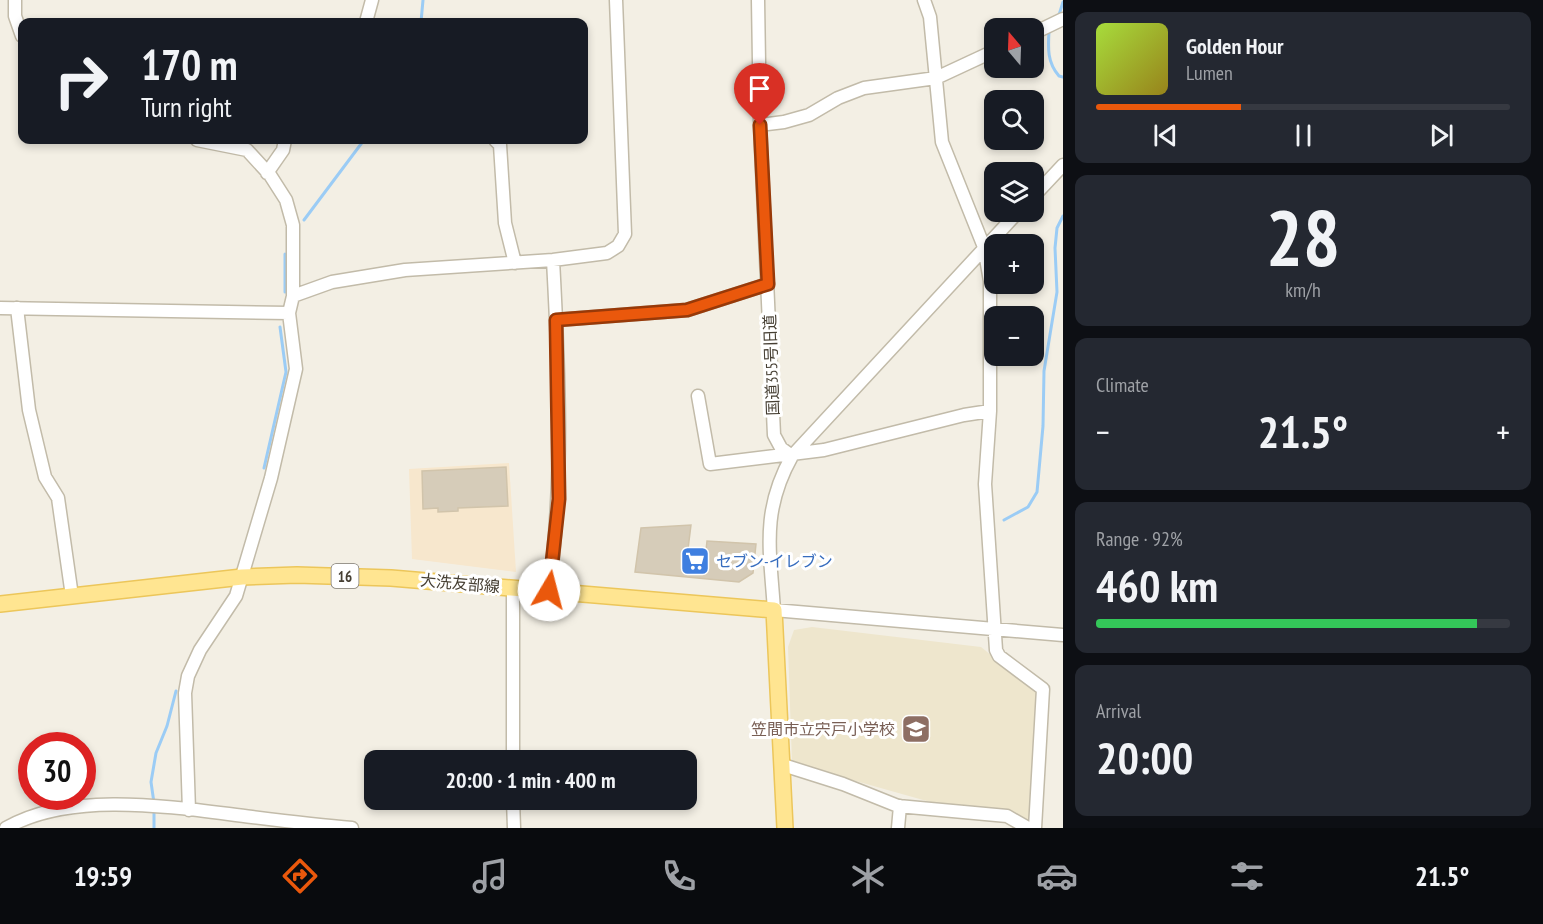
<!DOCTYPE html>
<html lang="en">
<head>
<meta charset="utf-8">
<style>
	:root { --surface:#171b24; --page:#242831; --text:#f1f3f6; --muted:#9ea1a6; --line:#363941; --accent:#ea580c }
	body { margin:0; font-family:"PT Sans Narrow","Noto Sans JP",sans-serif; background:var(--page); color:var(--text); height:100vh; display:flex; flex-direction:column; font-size:22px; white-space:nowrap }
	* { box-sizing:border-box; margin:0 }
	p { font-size:20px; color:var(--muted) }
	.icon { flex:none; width:33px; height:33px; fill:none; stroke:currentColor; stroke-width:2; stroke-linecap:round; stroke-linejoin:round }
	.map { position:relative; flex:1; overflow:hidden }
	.drawer { display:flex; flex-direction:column; gap:12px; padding:12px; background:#0d0f14; width:480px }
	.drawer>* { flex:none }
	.guide { position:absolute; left:18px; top:18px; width:570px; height:126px; border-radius:12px; box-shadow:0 3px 9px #0003; background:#171b24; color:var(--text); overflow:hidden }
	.needle { width:39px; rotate:341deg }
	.buttons { position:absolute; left:984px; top:18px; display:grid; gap:12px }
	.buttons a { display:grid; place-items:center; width:60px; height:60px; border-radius:12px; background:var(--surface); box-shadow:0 3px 9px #0003; font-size:30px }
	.speed { position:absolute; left:18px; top:732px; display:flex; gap:12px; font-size:30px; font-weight:700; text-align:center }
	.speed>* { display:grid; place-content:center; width:78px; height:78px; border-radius:50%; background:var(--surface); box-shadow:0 3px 9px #0003; line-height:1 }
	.speed .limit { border:9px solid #d22; background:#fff; color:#111 }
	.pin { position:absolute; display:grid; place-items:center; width:51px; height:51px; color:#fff; margin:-62px -26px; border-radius:50% 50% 50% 0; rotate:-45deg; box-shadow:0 0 6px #0007 }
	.pin .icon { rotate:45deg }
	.me { position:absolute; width:66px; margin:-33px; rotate:8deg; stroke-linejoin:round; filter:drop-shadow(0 0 4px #0008) }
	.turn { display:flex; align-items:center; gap:21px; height:126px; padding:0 24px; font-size:27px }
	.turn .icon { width:78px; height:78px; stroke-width:2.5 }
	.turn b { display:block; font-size:42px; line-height:51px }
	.big { font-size:45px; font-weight:800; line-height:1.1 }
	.drawer .widget { flex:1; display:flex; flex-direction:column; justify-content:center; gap:9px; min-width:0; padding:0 21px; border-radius:12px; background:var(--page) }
	.drawer .dial { align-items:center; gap:0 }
	.dial b { font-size:78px; line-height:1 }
	.song { display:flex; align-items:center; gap:18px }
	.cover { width:72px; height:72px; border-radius:9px; background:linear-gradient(135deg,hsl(80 70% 55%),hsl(50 70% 35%)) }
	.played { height:6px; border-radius:3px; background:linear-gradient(90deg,var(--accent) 35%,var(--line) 35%) }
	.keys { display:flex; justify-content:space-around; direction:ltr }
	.heat { display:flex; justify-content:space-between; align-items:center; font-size:33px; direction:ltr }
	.charge { height:9px; border-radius:4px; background:linear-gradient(90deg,#34c759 92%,var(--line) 0) }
	.trip { position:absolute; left:364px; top:750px; width:333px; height:60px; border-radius:12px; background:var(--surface); box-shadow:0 3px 9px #0003; font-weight:800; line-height:60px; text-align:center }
	.menu { display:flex; height:96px; justify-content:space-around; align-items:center; background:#090b0e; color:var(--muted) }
	.menu .icon { width:42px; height:42px }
	.menu .current { color:var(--accent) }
	.menu b { font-size:27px; color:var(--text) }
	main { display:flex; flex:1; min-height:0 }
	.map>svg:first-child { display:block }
	.commercial { fill:#f7e7cd }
	.education { fill:#eee6cd }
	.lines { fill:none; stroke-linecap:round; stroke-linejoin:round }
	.stream { stroke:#9bccf5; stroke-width:3 }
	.building { fill:#d6ccb9; stroke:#d1c4ab; stroke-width:1.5 }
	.minor-casing { stroke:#c2bba9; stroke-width:15 }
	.major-casing { stroke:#ecc65a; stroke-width:18 }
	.minor { stroke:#fff; stroke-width:12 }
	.major { stroke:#ffe591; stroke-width:15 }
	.route-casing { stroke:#983908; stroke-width:15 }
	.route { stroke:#ea580c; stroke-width:10 }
	.labels { text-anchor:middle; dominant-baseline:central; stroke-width:6; stroke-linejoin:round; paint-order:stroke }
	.shield { fill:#fff; stroke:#7e7970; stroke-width:1.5 }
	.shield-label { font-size:15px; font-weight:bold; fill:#463f33 }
	.street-label { font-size:16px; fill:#463f33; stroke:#fff }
	.shop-label { font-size:16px; fill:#366cbe; stroke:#fff; text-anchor:start }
	.education-label { font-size:16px; fill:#785e54; stroke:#fff; text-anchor:end }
</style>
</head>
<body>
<main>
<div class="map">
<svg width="1063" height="828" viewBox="0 0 1063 828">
	<rect width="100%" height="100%" fill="#f3efe4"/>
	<path class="commercial" d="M509 463 516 572 412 559 409 469Z"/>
	<path class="education" d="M812 627 981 647 1042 696 1035 828H1022L792 763 788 647 794 630Z"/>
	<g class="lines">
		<path class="stream" d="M1059 15 1063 2
			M421 22 423 0
			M1049 31C1048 48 1047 62 1059 76L1063 77
			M304 220 364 140
			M285 292V254
			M264 468 286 372 280 327
			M1004 520 1028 507 1037 492 1043 426 1044 371 1057 292 1055 248 1057 228 1063 216
			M154 803 151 782 156 753 167 726 176 691
			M154 828V809"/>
	</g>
	<path class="building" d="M506 467 508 506 458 508V511L438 512V508L423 509 422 471Z
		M691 525 688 549 706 550 707 541 756 544 753 573 739 582 635 572 641 528Z"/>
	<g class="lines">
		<g class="minor-casing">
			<path id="minor" d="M15 0V16L22 36
				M758 0 760 125 774 435 781 448 792 456
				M924 0 930 17 942 142 984 247 990 281V411L985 484 996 650 999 656 1043 689 1035 828
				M366 22 372 0
				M1034 33 1063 19
				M760 125 784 122 809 115 838 98 864 88 936 78 994 51
				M197 140 247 150 270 175 286 200 293 225V296
				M495 140 500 145 505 223 515 263
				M267 173 283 150 285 140
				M1034 196 1063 165
				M1018 212 792 456C761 511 770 550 774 610L1063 635
				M0 308 289 313 296 369 271 478 236 596 200 650 188 676 185 693 189 810
				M17 308 29 410 45 477 58 498 72 596
				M289 313 293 296 332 282 405 270 553 260 607 253 618 246 625 234 616 0
				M556 320 687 310 768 284
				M698 396 710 464 824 450 964 415 990 411
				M513 588V760
				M549 590C564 481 559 370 553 260
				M783 765 843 784 898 806 1007 816 1028 828
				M513 800 514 828
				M6 828C73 789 178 808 252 817 285 821 318 825 352 828
				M898 828 900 806"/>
		</g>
		<g class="major-casing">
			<path id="major" d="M0 604 242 577 297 575 391 578 774 610 785 828"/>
		</g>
		<use href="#minor" class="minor"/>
		<use href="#major" class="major"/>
	</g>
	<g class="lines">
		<g class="route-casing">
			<path id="route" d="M549 590 559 499 556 320 687 310 768 284 760 125"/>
		</g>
		<use href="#route" class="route"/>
	</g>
	<defs>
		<g id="supermarket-square" transform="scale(1.5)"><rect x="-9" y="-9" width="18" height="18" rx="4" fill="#3f7fe0" stroke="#fff"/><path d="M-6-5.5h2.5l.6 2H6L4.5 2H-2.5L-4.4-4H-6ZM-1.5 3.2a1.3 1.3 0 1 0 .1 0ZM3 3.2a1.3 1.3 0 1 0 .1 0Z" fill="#fff"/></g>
		<g id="school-square" transform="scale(1.5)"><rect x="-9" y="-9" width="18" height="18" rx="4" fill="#8d6e63" stroke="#fff"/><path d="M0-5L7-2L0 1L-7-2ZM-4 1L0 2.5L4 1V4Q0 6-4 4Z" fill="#fff"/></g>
	</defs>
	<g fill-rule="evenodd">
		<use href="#supermarket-square" x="695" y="561"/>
		<use href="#school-square" x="916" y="729"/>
	</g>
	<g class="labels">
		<rect class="shield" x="331.5" y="564" width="27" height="24" rx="4.5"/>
		<g class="shield-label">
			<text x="345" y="576">16</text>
		</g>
		<g class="street-label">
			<text transform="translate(771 365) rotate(-92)">国道355号旧道</text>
			<text transform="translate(460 583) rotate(5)">大洗友部線</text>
		</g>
		<g class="shop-label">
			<text x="716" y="561">セブン-イレブン</text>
		</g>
		<g class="education-label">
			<text x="895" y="729">笠間市立宍戸小学校</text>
		</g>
	</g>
</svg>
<div class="buttons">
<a><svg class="needle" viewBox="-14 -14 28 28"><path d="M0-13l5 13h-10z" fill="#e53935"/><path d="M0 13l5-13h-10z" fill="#9ea1a6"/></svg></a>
<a><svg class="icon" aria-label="search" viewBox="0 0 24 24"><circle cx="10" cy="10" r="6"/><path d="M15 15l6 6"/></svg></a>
<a><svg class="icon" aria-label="layers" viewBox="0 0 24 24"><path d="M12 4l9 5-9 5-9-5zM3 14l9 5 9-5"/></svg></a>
<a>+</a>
<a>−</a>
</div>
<div class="speed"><div class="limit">30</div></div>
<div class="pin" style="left:760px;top:125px;background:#d93025"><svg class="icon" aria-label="arrive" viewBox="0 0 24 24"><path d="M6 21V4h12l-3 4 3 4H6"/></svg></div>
<svg class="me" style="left:549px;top:590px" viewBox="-20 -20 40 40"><circle r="19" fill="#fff"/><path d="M0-13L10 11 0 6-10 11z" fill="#ea580c"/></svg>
<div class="trip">20:00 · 1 min · 400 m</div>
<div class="guide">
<div class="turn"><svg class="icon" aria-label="right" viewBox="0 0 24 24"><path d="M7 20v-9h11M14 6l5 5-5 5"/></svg><div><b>170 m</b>Turn right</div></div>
</div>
</div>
<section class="drawer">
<div class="widget">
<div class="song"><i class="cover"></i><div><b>Golden Hour</b><p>Lumen</p></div></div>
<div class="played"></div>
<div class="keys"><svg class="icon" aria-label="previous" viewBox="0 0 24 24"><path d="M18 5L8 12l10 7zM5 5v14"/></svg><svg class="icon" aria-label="pause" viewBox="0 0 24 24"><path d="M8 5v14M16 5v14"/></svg><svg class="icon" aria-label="next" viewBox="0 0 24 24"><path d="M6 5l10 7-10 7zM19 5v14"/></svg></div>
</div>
<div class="widget dial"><b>28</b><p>km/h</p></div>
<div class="widget"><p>Climate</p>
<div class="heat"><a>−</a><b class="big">21.5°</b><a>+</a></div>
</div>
<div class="widget"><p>Range · 92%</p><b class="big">460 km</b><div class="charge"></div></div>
<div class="widget"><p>Arrival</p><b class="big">20:00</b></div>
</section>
</main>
<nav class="menu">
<b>19:59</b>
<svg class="icon current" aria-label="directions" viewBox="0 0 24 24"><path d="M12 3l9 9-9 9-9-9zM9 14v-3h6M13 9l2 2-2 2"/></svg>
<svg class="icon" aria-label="music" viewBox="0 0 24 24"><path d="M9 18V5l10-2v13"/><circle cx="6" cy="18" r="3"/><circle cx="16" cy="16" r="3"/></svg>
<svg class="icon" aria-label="phone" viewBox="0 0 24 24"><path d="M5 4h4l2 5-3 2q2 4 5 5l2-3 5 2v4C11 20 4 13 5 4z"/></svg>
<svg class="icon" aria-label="climate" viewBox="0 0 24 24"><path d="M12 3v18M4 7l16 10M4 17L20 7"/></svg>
<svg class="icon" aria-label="car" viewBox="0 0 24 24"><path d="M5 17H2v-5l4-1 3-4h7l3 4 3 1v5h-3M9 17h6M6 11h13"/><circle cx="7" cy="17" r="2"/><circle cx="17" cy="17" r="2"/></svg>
<svg class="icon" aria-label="filters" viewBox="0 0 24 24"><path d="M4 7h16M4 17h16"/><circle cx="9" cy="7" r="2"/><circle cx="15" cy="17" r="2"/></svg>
<b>21.5°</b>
</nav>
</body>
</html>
